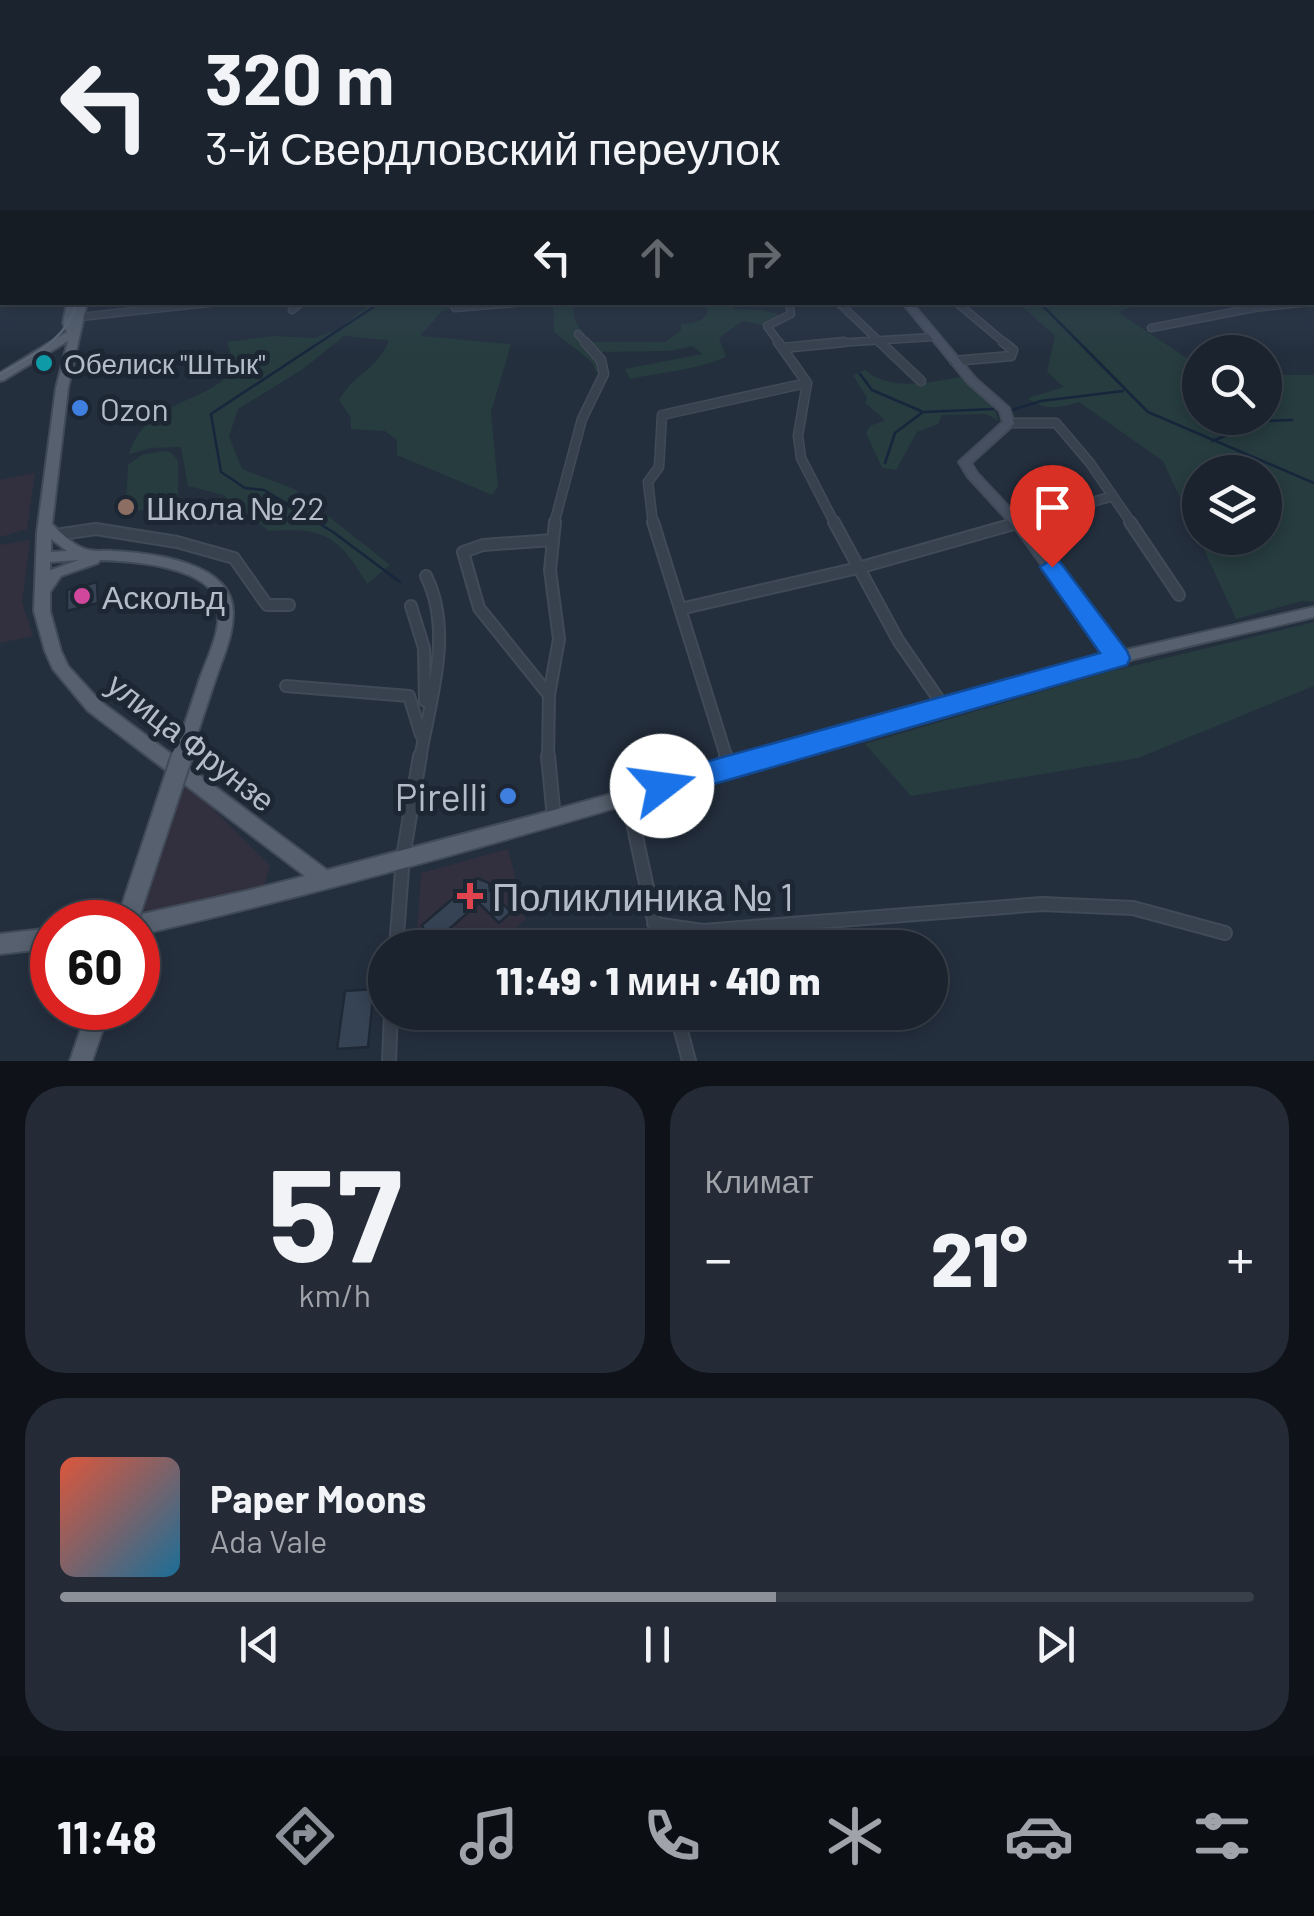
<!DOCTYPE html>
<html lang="ru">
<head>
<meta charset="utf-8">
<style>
	:root { --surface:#1b232e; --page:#242b36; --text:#f1f3f6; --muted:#a0a4aa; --line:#39404a; --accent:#8c9099 }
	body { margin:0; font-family:Barlow,sans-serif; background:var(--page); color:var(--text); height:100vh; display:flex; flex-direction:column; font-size:38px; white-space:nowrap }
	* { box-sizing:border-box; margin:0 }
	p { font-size:32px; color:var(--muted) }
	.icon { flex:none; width:55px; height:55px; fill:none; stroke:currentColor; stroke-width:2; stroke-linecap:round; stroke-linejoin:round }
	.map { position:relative; height:1061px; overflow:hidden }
	.side { display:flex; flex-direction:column; gap:25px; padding:25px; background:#0f1319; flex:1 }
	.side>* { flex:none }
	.guide { position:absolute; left:0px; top:0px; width:1315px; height:305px; box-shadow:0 5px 15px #0003,0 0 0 2px var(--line); background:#1b232e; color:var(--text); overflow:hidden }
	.tools { position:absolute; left:1182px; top:335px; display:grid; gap:20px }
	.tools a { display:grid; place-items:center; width:100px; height:100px; border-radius:50%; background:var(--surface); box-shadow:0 5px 15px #0003,0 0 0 2px var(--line); font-size:50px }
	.speed { position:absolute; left:30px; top:900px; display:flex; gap:20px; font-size:50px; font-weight:700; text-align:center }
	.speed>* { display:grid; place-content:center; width:130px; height:130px; border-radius:50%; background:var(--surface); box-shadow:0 5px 15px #0003,0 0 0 2px var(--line); line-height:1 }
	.speed .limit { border:15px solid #d22; background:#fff; color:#111 }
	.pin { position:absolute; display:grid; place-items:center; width:85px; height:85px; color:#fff; margin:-102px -42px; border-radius:50% 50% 50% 0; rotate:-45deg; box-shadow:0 0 10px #0007 }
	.pin .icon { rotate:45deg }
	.me { position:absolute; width:110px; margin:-55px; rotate:75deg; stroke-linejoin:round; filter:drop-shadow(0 0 8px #0008) }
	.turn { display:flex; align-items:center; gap:35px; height:210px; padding:0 40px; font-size:45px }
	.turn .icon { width:130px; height:130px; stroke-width:2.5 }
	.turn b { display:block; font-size:70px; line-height:85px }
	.lanes { display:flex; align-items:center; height:95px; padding:0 40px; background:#0003; justify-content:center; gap:50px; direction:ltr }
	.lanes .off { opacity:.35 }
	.big { font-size:75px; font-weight:800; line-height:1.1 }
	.side .widget { flex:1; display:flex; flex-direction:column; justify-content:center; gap:15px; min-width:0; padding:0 35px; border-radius:40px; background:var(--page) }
	.side .dial { align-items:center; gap:0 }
	.dial b { font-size:130px; line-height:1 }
	.song { display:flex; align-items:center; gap:30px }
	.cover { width:120px; height:120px; border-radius:15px; background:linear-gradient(135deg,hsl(10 70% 55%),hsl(200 70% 35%)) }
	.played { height:10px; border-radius:5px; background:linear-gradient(90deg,var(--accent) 60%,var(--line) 60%) }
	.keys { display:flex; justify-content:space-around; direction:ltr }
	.heat { display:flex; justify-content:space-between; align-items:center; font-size:55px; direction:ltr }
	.side .tiles { flex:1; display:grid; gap:25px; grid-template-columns:1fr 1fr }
	.widget:last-child { grid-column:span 2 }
	.trip { position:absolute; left:368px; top:930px; width:580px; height:100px; border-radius:50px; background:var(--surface); box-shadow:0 5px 15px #0003,0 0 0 2px var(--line); font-weight:800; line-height:100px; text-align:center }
	.menu { display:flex; height:160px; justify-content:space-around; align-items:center; background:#0b0e12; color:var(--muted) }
	.menu .icon { width:70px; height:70px }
	.menu .on { color:var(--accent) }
	.menu b { font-size:45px; color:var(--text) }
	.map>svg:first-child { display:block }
	.medical { fill:#32303f }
	.green { fill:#263c3f; fill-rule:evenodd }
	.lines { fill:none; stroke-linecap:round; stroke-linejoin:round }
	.stream { stroke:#17263c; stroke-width:2.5 }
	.building { fill:#364354; stroke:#1f2835; stroke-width:2.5 }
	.minor-far3-casing { stroke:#414a57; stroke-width:9 }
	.minor-far2-casing { stroke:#414a57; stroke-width:11 }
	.minor-far1-casing { stroke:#414a57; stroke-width:14 }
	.minor-casing { stroke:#414a57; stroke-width:16 }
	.secondary-casing { stroke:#414a57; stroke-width:4 }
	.primary-casing { stroke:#414a57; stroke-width:4 }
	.minor-far3 { stroke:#38414e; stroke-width:6 }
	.minor-far2 { stroke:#38414e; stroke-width:8 }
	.minor-far1 { stroke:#38414e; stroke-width:10 }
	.minor { stroke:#38414e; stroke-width:12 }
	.secondary { fill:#465061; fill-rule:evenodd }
	.primary { fill:#56606e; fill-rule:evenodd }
	.tram { stroke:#5a6575; stroke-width:2.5 }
	.primary-bridge-far1-casing { stroke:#414a57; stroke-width:19; stroke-linecap:butt }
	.primary-bridge-casing { stroke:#414a57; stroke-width:24; stroke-linecap:butt }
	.primary-bridge-far1 { stroke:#56606e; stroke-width:15 }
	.primary-bridge { stroke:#56606e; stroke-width:20 }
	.route { fill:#1a73e8; stroke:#114b97; stroke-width:2.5 }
	.culture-dot { fill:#0f9aa8; stroke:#1d2633; stroke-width:4 }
	.shop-dot { fill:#3f7fe0; stroke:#1d2633; stroke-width:4 }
	.education-dot { fill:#8d6e63; stroke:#1d2633; stroke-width:4 }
	.hotel-dot { fill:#d1479c; stroke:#1d2633; stroke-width:4 }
	.health-dot { fill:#e0444e; stroke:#1d2633; stroke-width:4 }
	.labels { text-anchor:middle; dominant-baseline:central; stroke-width:10; stroke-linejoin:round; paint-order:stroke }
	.far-poi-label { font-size:28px; fill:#b4bcc9; stroke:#1d2633; text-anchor:start }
	.poi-label { font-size:32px; fill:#b4bcc9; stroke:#1d2633; text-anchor:start }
	.street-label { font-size:32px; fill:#b4bcc9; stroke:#1d2633 }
	.near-poi-label { font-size:38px; fill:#b4bcc9; stroke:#1d2633; text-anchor:end }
</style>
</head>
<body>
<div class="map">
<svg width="1314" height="1061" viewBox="0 0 1314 1061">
	<rect width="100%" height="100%" fill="#242f3e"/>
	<path class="medical" d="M35 473 27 529 0 537V480Z
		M30 540 22 602 33 636 0 643V545Z
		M186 782 270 865 263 890 138 917Z
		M508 849 526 919 495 947 416 948 421 873Z"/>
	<path class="green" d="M471 302 442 311 420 336 511 344 491 412 498 487 492 495 397 455V440L385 431 351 429V418L339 400C354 373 378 370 389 340L344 336 303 369 238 409 229 436 242 469 294 489 390 565 367 584C340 537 323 526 269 531L223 495 188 486 181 447 152 448 129 454C147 399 200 407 236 369L227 342 274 336 314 338 338 329 371 303Z
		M553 303H573L574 318 583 335 593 342H665L682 330 681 324C692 323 703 323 708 311L703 303H739L733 309 763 310 785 316 762 325 742 321 719 338 726 357C696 370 663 372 630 379L625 369 702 354 693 346 669 351 601 352 609 372 597 373 592 362 554 332Z
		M1125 303 1134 306 1118 312 1200 367V418H1265V375H1314V602L1302 601 1236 619 1163 461 1079 402C1060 408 1044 411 1028 398L1064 387 1047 372 1055 336 1018 303ZM1200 472H1265V538H1200Z
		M865 370C891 392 930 382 961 377L992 404 999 421 986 414 942 415 938 424 917 432 896 470 882 468 866 433 870 426 885 420 865 403 867 398 853 375Z
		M162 451 170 452 178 460V497L163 508 133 511 126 502 128 465 142 455Z
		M1314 622V686L1138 758 911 796 865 744 1108 672Z"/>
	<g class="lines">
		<path class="stream" d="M381 302 211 414 221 472 245 488 264 490 333 532 400 582
			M1039 302 1148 412 1314 483
			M860 374 872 390 921 411
			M1012 410 1041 401 1123 391
			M1212 441 1265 421 1292 420
			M885 463 895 433 923 412 994 409"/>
	</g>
	<path class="building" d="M97 582 98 603 67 611V590Z
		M477 878 489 883 490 891 511 912 499 923 479 903 449 929 466 948H442L435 939 428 940 422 925Z
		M374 989 368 1047 337 1049 345 991Z"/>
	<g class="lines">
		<g class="minor-far3-casing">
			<path id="minor-far3" d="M0 213 2 206
				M838 302 882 344
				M956 302 1006 344
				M455 308 526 302
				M292 310 302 302
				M80 317 217 302
				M1151 328 1254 308 1310 302
				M578 334 587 344
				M780 344 767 326 791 314 789 302
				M820 344 932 337"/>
		</g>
		<g class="minor-far2-casing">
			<path id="minor-far2" d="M778 342 807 383
				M880 342 921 381
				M783 348 844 342
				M954 361 1011 356 1013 350 1003 342
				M807 383 798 436 801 458 835 524
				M1009 423H1056L1090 463 1132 524
				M554 524 582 419 604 374 601 360 585 342
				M653 524 648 482 659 467 662 415 807 383
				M1012 524 1110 497"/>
		</g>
		<g class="minor-far1-casing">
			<path id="minor-far1" d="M653 522 727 759
				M834 522 898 640 944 707
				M1130 522 1179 595
				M55 535 96 529 177 542 234 558 267 605H289
				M411 606 424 648 425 701
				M680 609 858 568 1021 522
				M286 686 409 696 421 735
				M549 695 479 608 463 552 483 545 552 540
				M420 759C430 700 454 632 426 576
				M548 759 549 695 559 639 550 570 555 522"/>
		</g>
		<g class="minor-casing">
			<path id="minor" d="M548 756 554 818
				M726 756 730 769
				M627 795 660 948
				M654 924 703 931 1042 904 1133 908 1225 933
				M396 948 403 857 420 756
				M676 1012 689 1061
				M389 1061 391 1012"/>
		</g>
		<g class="secondary-casing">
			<path id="secondary" d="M902 302H911L976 379 1009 408 1014 423 1013 425 971 463 977 473 1023 522 1122 654 1124 658 1122 662 1117 663 1112 662 1015 528 968 477 959 462 1003 422 1000 411 968 383Z"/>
		</g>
		<g class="primary-casing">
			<path id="primary" d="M67 302H77L76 305 77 302H87L68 388 52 524C63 535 75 547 89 550 97 552 105 550 113 551 151 553 234 562 233 613 233 637 222 659 215 681L213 685 207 687 201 685 199 681C207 658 222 630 218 605 212 566 131 561 100 560L98 563 61 576 50 592V611L61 651 68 666 100 701 327 870 554 810 1117 652 1314 607V617C1248 633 1181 647 1115 664 789 752 468 860 138 935V922H129L131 918 138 915 246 891 305 876 88 711 53 669 45 651 34 611 37 533 56 388 68 341 4 380 0 381V373L67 332 63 323ZM51 539 67 551 51 552ZM79 560 51 570H50V562Z
				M52 928V948L0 954V934Z
				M88 1008H110L92 1061H70Z"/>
		</g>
		<use href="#minor-far3" class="minor-far3"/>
		<use href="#minor-far2" class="minor-far2"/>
		<use href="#minor-far1" class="minor-far1"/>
		<use href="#minor" class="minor"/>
		<use href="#secondary" class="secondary"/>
		<use href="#primary" class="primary"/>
		<path class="tram" d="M0 374C32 355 67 341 77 302"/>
		<g class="primary-bridge-far1-casing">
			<path id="primary-bridge-far1" d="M181 759 207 681"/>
		</g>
		<g class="primary-bridge-casing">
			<path id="primary-bridge" d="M127 922 182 756"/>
		</g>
		<use href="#primary-bridge-far1" class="primary-bridge-far1"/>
		<use href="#primary-bridge" class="primary-bridge"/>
	</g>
	<linearGradient id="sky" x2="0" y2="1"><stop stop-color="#141a22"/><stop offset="0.58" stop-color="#3f4d63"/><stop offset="1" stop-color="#3f4d63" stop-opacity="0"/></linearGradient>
	<rect width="1314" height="352" fill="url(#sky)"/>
	<path class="route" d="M1052 559 1060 562 1127 651 1130 658 1127 665 662 799 651 796 646 786 651 777 662 774 1100 653 1040 567Z"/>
	<circle class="culture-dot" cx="44" cy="363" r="10"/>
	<g class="shop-dot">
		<circle cx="80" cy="408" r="10"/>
		<circle cx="508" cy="796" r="10"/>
	</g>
	<circle class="education-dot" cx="126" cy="507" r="10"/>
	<circle class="hotel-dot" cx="82" cy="596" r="10"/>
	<path class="health-dot" d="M465 881h10v10h10v10h-10v10h-10v-10h-10v-10h10z"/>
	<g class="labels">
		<g class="far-poi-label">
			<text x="64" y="363">Обелиск "Штык"</text>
		</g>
		<g class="poi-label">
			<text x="100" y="408">Ozon</text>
			<text x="146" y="507">Школа № 22</text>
			<text x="102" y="596">Аскольд</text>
		</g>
		<g class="street-label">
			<text transform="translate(192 741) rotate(38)">улица Фрунзе</text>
		</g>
		<g class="near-poi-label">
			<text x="488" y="796">Pirelli</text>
			<text x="492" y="896" text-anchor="start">Поликлиника № 1</text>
		</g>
	</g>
</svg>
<div class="tools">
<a><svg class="icon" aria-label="search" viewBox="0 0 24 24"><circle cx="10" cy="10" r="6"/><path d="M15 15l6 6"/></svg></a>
<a><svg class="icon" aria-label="layers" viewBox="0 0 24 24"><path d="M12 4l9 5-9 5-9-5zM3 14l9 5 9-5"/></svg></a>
</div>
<div class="speed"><div class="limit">60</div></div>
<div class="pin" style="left:1052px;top:567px;background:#d93025"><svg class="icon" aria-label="arrive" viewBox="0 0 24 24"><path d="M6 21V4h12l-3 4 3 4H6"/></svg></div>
<svg class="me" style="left:662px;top:786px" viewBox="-20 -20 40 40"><circle r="19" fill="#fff"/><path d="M0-13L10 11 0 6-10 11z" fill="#1a73e8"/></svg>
<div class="trip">11:49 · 1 мин · 410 m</div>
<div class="guide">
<div class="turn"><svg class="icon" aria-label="left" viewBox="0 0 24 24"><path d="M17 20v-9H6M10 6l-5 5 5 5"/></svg><div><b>320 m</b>3-й Свердловский переулок</div></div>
<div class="lanes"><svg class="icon" aria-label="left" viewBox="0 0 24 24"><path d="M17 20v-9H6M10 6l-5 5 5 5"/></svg><svg class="icon off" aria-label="ahead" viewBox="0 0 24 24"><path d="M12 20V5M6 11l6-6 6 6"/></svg><svg class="icon off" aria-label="right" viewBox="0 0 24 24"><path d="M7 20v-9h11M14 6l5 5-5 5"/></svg></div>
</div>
</div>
<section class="side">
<div class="tiles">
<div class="widget dial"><b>57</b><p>km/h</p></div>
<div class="widget"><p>Климат</p>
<div class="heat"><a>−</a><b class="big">21°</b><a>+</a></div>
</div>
<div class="widget">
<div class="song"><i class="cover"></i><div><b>Paper Moons</b><p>Ada Vale</p></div></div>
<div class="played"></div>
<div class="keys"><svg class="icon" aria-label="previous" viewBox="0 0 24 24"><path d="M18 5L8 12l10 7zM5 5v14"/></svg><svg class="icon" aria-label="pause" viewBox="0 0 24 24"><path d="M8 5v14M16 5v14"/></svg><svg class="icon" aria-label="next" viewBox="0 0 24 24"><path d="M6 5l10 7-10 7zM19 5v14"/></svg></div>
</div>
</div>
</section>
<nav class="menu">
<b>11:48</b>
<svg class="icon on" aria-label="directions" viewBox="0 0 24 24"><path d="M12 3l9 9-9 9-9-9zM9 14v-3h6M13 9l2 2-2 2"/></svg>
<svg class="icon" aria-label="music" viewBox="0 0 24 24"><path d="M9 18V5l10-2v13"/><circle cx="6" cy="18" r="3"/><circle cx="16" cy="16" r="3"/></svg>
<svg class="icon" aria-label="phone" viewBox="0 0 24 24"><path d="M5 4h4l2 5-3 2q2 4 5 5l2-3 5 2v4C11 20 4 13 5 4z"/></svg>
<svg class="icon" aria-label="climate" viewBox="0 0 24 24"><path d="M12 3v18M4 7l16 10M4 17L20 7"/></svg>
<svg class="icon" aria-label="car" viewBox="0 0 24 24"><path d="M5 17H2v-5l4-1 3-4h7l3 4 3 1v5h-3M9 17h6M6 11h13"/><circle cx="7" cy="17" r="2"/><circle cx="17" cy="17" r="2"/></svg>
<svg class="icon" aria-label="filters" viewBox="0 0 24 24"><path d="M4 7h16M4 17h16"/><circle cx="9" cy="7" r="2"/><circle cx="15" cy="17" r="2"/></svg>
</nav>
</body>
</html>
